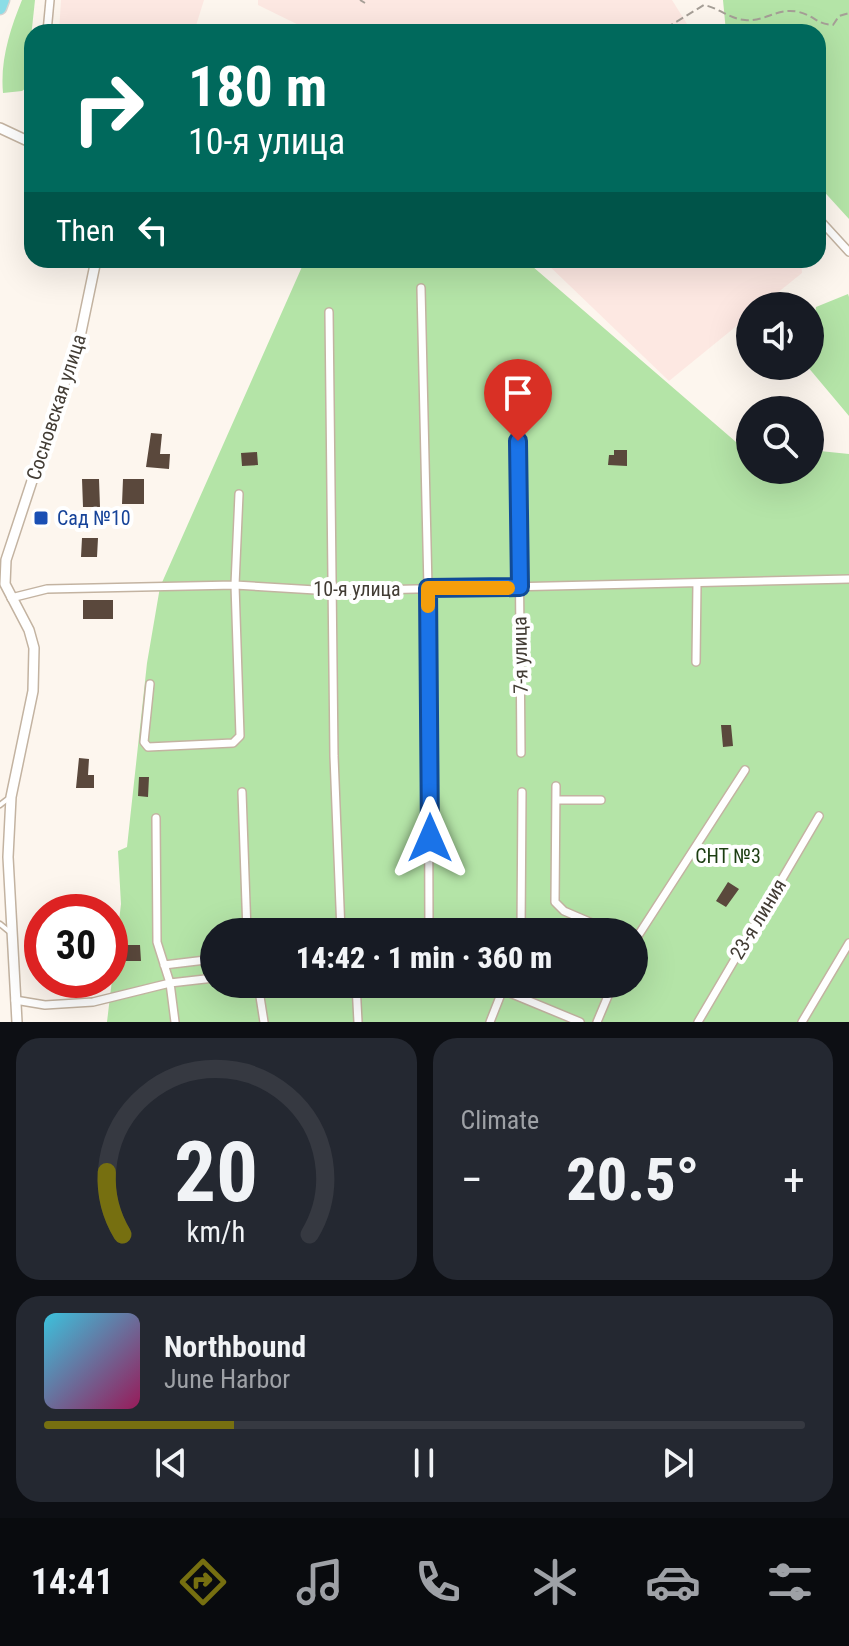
<!DOCTYPE html>
<html lang="en">
<head>
<meta charset="utf-8">
<style>
	:root { --surface:#171b24; --page:#242831; --text:#f1f3f6; --muted:#9ea1a6; --line:#363941; --accent:#766f10 }
	body { margin:0; font-family:"Roboto Condensed",sans-serif; background:var(--page); color:var(--text); height:100vh; display:flex; flex-direction:column; font-size:30px; white-space:nowrap }
	* { box-sizing:border-box; margin:0 }
	p { font-size:26px; color:var(--muted) }
	.icon { flex:none; width:44px; height:44px; fill:none; stroke:currentColor; stroke-width:2; stroke-linecap:round; stroke-linejoin:round }
	.map { position:relative; height:1022px; overflow:hidden }
	.drawer { display:flex; flex-direction:column; gap:16px; padding:16px; background:#0d0f14; flex:1 }
	.drawer>* { flex:none }
	.banner { position:absolute; left:24px; top:24px; width:802px; height:244px; border-radius:24px; box-shadow:0 8px 32px #0002; background:#00695c; color:#fff; overflow:hidden }
	.tools { position:absolute; left:736px; top:292px; display:grid; gap:16px }
	.tools a { display:grid; place-items:center; width:88px; height:88px; border-radius:50%; background:var(--surface); box-shadow:0 8px 32px #0002; font-size:40px }
	.speed { position:absolute; left:24px; top:894px; display:flex; gap:16px; font-size:40px; font-weight:700; text-align:center }
	.speed>* { display:grid; place-content:center; width:104px; height:104px; border-radius:50%; background:var(--surface); box-shadow:0 8px 32px #0002; line-height:1 }
	.speed .limit { border:12px solid #d22; background:#fff; color:#111 }
	.pin { position:absolute; display:grid; place-items:center; width:68px; height:68px; color:#fff; margin:-82px -34px; border-radius:50% 50% 50% 0; rotate:-45deg; box-shadow:0 0 8px #0007 }
	.pin .icon { rotate:45deg }
	.me { position:absolute; width:88px; margin:-44px; rotate:0deg; stroke-linejoin:round; filter:drop-shadow(0 0 6px #0008) }
	.turn { display:flex; align-items:center; gap:28px; height:168px; padding:0 32px; font-size:36px }
	.turn .icon { width:104px; height:104px; stroke-width:2.5 }
	.turn b { display:block; font-size:56px; line-height:68px }
	.then { display:flex; align-items:center; height:76px; padding:0 32px; background:#0003; gap:16px; font-size:30px }
	.big { font-size:60px; font-weight:800; line-height:1.1 }
	.drawer .tile { flex:1; display:flex; flex-direction:column; justify-content:center; gap:12px; min-width:0; padding:0 28px; border-radius:24px; background:var(--page) }
	.drawer .dial { align-items:center; gap:0 }
	.dial svg { height:208px; overflow:visible; fill:none; stroke:var(--line); stroke-width:7; stroke-linecap:round; text-anchor:middle }
	.dial text { fill:var(--text); stroke:none }
	.song { display:flex; align-items:center; gap:24px }
	.cover { width:96px; height:96px; border-radius:12px; background:linear-gradient(135deg,hsl(190 70% 55%),hsl(330 70% 35%)) }
	.played { height:8px; border-radius:4px; background:linear-gradient(90deg,var(--accent) 25%,var(--line) 25%) }
	.keys { display:flex; justify-content:space-around; direction:ltr }
	.heat { display:flex; justify-content:space-between; align-items:center; font-size:44px; direction:ltr }
	.drawer .tiles { flex:1; display:grid; gap:16px; grid-template-columns:1fr 1fr }
	.tile:last-child { grid-column:span 2 }
	.trip { position:absolute; left:200px; top:918px; width:448px; height:80px; border-radius:40px; background:var(--surface); box-shadow:0 8px 32px #0002; font-weight:800; line-height:80px; text-align:center }
	.dock { display:flex; height:128px; justify-content:space-around; align-items:center; background:#090b0e; color:var(--muted) }
	.dock .icon { width:56px; height:56px }
	.dock .selected { color:var(--accent) }
	.dock b { font-size:36px; color:var(--text) }
	.map>svg:first-child { display:block }
	.industrial { fill:#fde8e2 }
	.green { fill:#b4e4a7; fill-rule:evenodd }
	.building { fill:#5a483c }
	.lines { fill:none; stroke-linecap:round; stroke-linejoin:round }
	.service-casing { stroke:#c3b3a1; stroke-width:7 }
	.minor-casing { stroke:#c3b3a1; stroke-width:10 }
	.tertiary-casing { stroke:#c3b3a1; stroke-width:12 }
	.primary-casing { stroke:#d5d4d2; stroke-width:15 }
	.path { stroke:#a69f97; stroke-width:2; stroke-dasharray:8 4; stroke-linecap:butt }
	.service { stroke:#fff; stroke-width:4 }
	.minor { stroke:#fff; stroke-width:7 }
	.tertiary { stroke:#fff; stroke-width:9 }
	.primary { stroke:#8cdde6; stroke-width:12 }
	.route-casing { stroke:#114b97; stroke-width:20 }
	.route { stroke:#1a73e8; stroke-width:14 }
	.slow { stroke:#f59e0b; stroke-width:14 }
	.transit-dot { fill:#1a4fb4; stroke:#fff; stroke-width:3 }
	.labels { text-anchor:middle; dominant-baseline:central; stroke-width:8; stroke-linejoin:round; paint-order:stroke }
	.street-label { font-size:20px; fill:#423c34; stroke:#fff }
	.transit-label { font-size:20px; fill:#164399; stroke:#fff; text-anchor:start }
	.park-label { font-size:20px; fill:#1c3e12; stroke:#fff }
</style>
</head>
<body>
<div class="map">
<svg width="849" height="1022" viewBox="0 0 849 1022">
	<rect width="100%" height="100%" fill="#fdf6ee"/>
	<path class="industrial" d="M61 0H204L194 32H59Z
		M258 0H672L692 32H313L258 5Z
		M543 260H801L802 273 761 306H750V315L669 381Z"/>
	<path class="green" d="M22 0H35L29 56V86L22 91 3 93C0 61 10 29 22 0Z
		M723 0H849V219L818 185V32H726Z
		M305 260H525L736 442 750 444V470H810V450L849 454V1022H107L121 904 118 851 127 847 147 663 160 587ZM214 932H634V984H214Z
		M848 294 849 297V416L807 366H810V340L816 307Z"/>
	<path class="building" d="M151 433 162 434 160 454H170L169 469 146 467Z
		M614 450H627V466L608 465 609 455H614Z
		M257 452 258 465 242 466 241 453Z
		M82 479H99L100 507H83Z
		M123 479H144V504H122Z
		M82 538H98L97 557H81Z
		M83 600H113V619H83Z
		M721 725H731L733 746 723 747Z
		M79 758 89 759 88 775H94V788H76Z
		M139 777H149L148 797 138 796Z
		M728 882 739 889 726 907 716 901Z
		M125 945H140L141 961H126Z"/>
	<g class="lines">
		<g class="service-casing">
			<path id="service" d="M0 805 9 798
				M0 924 11 933"/>
		</g>
		<g class="minor-casing">
			<path id="minor" d="M47 32 50 0
				M818 218 849 252
				M421 288 428 588 429 932
				M329 312 334 756 341 932
				M518 412 521 753
				M11 598 47 589 235 585 332 591 849 579
				M696 662 697 583
				M150 684 144 742 148 747 233 743 240 736 235 585 239 494
				M556 786 555 902 564 911 613 932
				M242 792 247 932
				M556 800H601
				M156 818 157 942 170 983
				M521 932 522 792
				M634 942 745 770
				M164 965 214 959
				M170 983 175 1022
				M258 984 264 1022
				M356 984 358 1022
				M488 984 580 1022
				M15 1000 45 1005 93 1002 170 983 214 978
				M490 1022 503 989 508 984
				M597 1022 613 984
				M698 1022 819 816
				M802 1022 849 943"/>
		</g>
		<g class="tertiary-casing">
			<path id="tertiary" d="M0 128 32 143
				M17 1022 8 857 11 797 33 691 34 648 29 630 5 584 6 560 81 332 96 260"/>
		</g>
		<g class="primary-casing">
			<path id="primary" d="M0 8 3 0"/>
		</g>
		<path class="path" d="M360 0 365 3
			M666 28 704 5C719 8 730 19 745 20 766 22 777 7 799 12 815 16 816 24 833 25L839 16 849 13"/>
		<use href="#service" class="service"/>
		<use href="#minor" class="minor"/>
		<use href="#tertiary" class="tertiary"/>
		<use href="#primary" class="primary"/>
	</g>
	<g class="lines">
		<g class="route-casing">
			<path id="route" d="M430 838 428 588 520 587 518 441"/>
		</g>
		<use href="#route" class="route"/>
		<path class="slow" d="M428 606V588H508"/>
	</g>
	<rect class="transit-dot" x="33" y="510" width="16" height="16" rx="4"/>
	<g class="labels">
		<g class="street-label">
			<text transform="translate(56 407) rotate(-72)">Сосновская улица</text>
			<text x="357" y="589">10-я улица</text>
			<text transform="translate(520 655) rotate(-91)">7-я улица</text>
			<text transform="translate(758 919) rotate(-59)">23-я линия</text>
		</g>
		<g class="transit-label">
			<text x="57" y="518">Сад №10</text>
		</g>
		<g class="park-label">
			<text x="728" y="856">СНТ №3</text>
		</g>
	</g>
</svg>
<div class="tools">
<a><svg class="icon" aria-label="sound" viewBox="0 0 24 24"><path d="M4 9h4l5-4v14l-5-4H4zM17 9q2 3 0 6"/></svg></a>
<a><svg class="icon" aria-label="search" viewBox="0 0 24 24"><circle cx="10" cy="10" r="6"/><path d="M15 15l6 6"/></svg></a>
</div>
<div class="speed"><div class="limit">30</div></div>
<div class="pin" style="left:518px;top:441px;background:#d93025"><svg class="icon" aria-label="arrive" viewBox="0 0 24 24"><path d="M6 21V4h12l-3 4 3 4H6"/></svg></div>
<svg class="me" style="left:430px;top:838px" viewBox="-20 -20 40 40"><path d="M0-17L14 15 0 8-14 15z" fill="#1a73e8" stroke="#fff" stroke-width="4"/></svg>
<div class="trip">14:42 · 1 min · 360 m</div>
<div class="banner">
<div class="turn"><svg class="icon" aria-label="right" viewBox="0 0 24 24"><path d="M7 20v-9h11M14 6l5 5-5 5"/></svg><div><b>180 m</b>10-я улица</div></div>
<div class="then">Then<svg class="icon" aria-label="left" viewBox="0 0 24 24"><path d="M17 20v-9H6M10 6l-5 5 5 5"/></svg></div>
</div>
</div>
<section class="drawer">
<div class="tiles">
<div class="tile dial"><svg viewBox="0 0 100 80">
<path d="M14 69A42 42 0 1 1 86 69"/>
<path d="M14 69A42 42 0 0 1 8 45" stroke="#766f10"/>
<text x="50" y="56" font-size="32" font-weight="700">20</text>
<text x="50" y="72" font-size="11">km/h</text>
</svg></div>
<div class="tile"><p>Climate</p>
<div class="heat"><a>−</a><b class="big">20.5°</b><a>+</a></div>
</div>
<div class="tile">
<div class="song"><i class="cover"></i><div><b>Northbound</b><p>June Harbor</p></div></div>
<div class="played"></div>
<div class="keys"><svg class="icon" aria-label="previous" viewBox="0 0 24 24"><path d="M18 5L8 12l10 7zM5 5v14"/></svg><svg class="icon" aria-label="pause" viewBox="0 0 24 24"><path d="M8 5v14M16 5v14"/></svg><svg class="icon" aria-label="next" viewBox="0 0 24 24"><path d="M6 5l10 7-10 7zM19 5v14"/></svg></div>
</div>
</div>
</section>
<nav class="dock">
<b>14:41</b>
<svg class="icon selected" aria-label="directions" viewBox="0 0 24 24"><path d="M12 3l9 9-9 9-9-9zM9 14v-3h6M13 9l2 2-2 2"/></svg>
<svg class="icon" aria-label="music" viewBox="0 0 24 24"><path d="M9 18V5l10-2v13"/><circle cx="6" cy="18" r="3"/><circle cx="16" cy="16" r="3"/></svg>
<svg class="icon" aria-label="phone" viewBox="0 0 24 24"><path d="M5 4h4l2 5-3 2q2 4 5 5l2-3 5 2v4C11 20 4 13 5 4z"/></svg>
<svg class="icon" aria-label="climate" viewBox="0 0 24 24"><path d="M12 3v18M4 7l16 10M4 17L20 7"/></svg>
<svg class="icon" aria-label="car" viewBox="0 0 24 24"><path d="M5 17H2v-5l4-1 3-4h7l3 4 3 1v5h-3M9 17h6M6 11h13"/><circle cx="7" cy="17" r="2"/><circle cx="17" cy="17" r="2"/></svg>
<svg class="icon" aria-label="filters" viewBox="0 0 24 24"><path d="M4 7h16M4 17h16"/><circle cx="9" cy="7" r="2"/><circle cx="15" cy="17" r="2"/></svg>
</nav>
</body>
</html>
